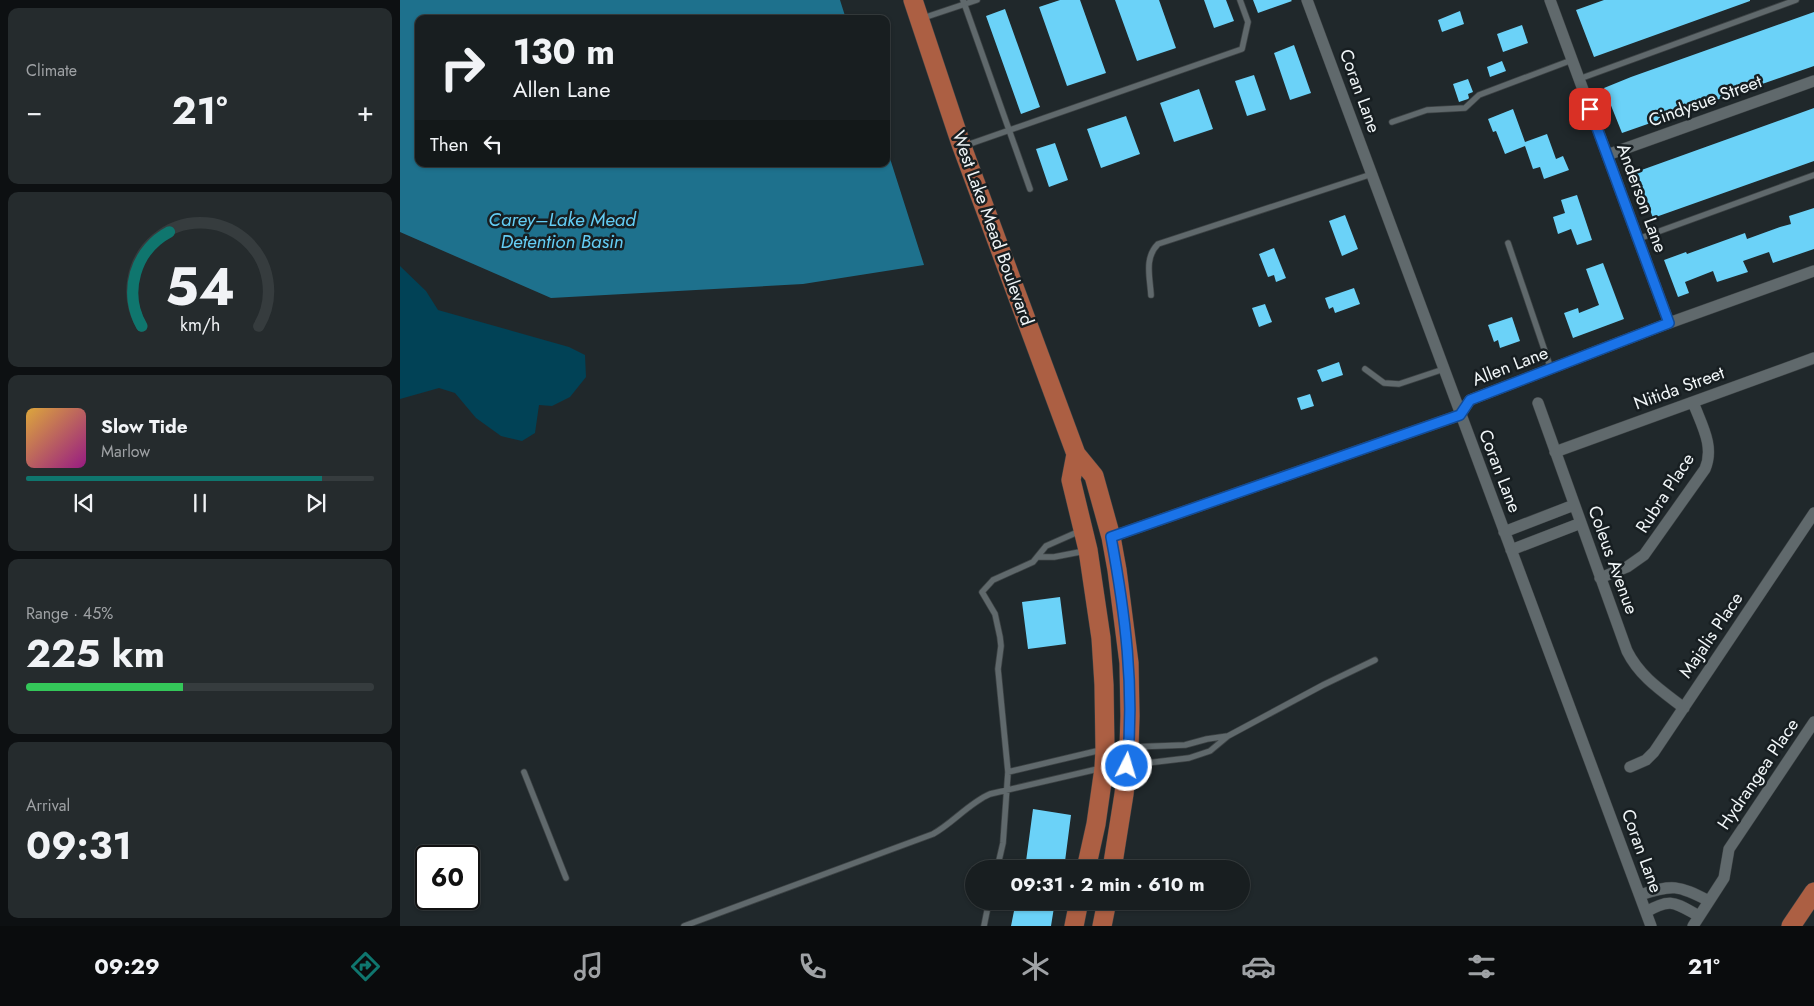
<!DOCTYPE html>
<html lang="en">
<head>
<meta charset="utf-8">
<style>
	:root { --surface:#181e20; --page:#252b2d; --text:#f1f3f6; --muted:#9fa2a5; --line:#363c3e; --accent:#0f766e }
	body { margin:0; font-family:Jost,sans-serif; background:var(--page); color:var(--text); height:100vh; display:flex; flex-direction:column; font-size:19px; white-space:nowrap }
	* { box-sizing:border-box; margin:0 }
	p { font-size:16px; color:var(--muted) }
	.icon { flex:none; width:28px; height:28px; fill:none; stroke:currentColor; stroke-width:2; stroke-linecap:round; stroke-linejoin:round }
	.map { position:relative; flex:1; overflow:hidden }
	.panel { display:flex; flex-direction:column; gap:8px; padding:8px; background:#0d1012; width:400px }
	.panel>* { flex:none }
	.top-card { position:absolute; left:15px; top:15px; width:475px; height:152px; border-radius:10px; box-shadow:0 1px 4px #0004,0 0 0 1px var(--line); background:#181e20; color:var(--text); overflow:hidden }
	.speed { position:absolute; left:15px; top:845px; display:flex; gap:10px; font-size:25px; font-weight:700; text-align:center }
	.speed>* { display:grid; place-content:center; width:65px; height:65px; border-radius:50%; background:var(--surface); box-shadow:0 1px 4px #0004,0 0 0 1px var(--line); line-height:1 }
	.speed .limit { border:2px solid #111; border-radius:8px; background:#fff; color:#111 }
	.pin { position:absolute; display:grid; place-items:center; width:42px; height:42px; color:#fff; margin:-21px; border-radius:10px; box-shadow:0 2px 8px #0006 }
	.me { position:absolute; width:55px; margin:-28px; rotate:5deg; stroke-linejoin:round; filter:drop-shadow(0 0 4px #0008) }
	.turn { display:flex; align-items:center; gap:18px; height:105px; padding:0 15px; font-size:22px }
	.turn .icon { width:65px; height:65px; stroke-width:2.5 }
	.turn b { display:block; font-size:35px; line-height:42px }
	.then { display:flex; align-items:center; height:48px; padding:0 15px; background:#0003; gap:10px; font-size:19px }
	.big { font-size:38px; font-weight:700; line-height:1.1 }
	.panel .card { flex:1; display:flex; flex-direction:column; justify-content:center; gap:8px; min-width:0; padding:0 18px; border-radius:10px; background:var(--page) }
	.panel .dial { align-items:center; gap:0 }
	.dial svg { height:130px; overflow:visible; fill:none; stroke:var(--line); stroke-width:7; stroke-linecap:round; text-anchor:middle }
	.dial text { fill:var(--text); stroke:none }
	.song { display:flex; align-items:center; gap:15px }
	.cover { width:60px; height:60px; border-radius:8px; background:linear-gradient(135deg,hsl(40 70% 55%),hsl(310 70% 35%)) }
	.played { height:5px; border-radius:2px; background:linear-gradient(90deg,var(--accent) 85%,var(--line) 85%) }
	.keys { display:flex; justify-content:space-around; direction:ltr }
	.heat { display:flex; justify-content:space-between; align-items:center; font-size:28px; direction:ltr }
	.charge { height:8px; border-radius:4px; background:linear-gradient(90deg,#34c759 45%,var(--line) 0) }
	.trip { position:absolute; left:565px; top:860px; width:285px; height:50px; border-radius:25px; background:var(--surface); box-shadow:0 1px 4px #0004,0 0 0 1px var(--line); font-weight:700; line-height:50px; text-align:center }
	.dock { display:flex; height:80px; justify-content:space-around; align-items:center; background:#0a0c0d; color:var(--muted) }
	.dock .icon { width:35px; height:35px }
	.dock .current { color:var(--accent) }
	.dock b { font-size:22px; color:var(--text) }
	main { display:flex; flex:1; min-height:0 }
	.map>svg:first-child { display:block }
	.green { fill:#014256 }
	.water { fill:#1e718d }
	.building { fill:#6bd2f8 }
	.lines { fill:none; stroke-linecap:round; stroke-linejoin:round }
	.lane-casing { stroke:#3d4345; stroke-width:7 }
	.street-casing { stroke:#3d4345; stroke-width:12 }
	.primary-casing { stroke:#3d4345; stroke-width:20 }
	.lane { stroke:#60696c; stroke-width:5.5 }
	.street { stroke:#60696c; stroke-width:11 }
	.primary { stroke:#ac5f43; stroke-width:19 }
	.route-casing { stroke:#114b97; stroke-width:12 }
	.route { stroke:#1a73e8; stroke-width:9 }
	.labels { text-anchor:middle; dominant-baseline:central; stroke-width:5; stroke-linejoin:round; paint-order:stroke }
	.street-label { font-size:18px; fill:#f1f6f8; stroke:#171e21 }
	.water-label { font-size:19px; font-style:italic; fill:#64cdf4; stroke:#171e21 }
</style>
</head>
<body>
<main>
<section class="panel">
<div class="card"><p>Climate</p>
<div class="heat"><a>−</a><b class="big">21°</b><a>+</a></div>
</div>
<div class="card dial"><svg viewBox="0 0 100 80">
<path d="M14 69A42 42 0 1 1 86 69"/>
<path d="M14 69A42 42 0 0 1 31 11" stroke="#0f766e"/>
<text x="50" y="56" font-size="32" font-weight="700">54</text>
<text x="50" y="72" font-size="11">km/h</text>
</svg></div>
<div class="card">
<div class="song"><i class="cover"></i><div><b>Slow Tide</b><p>Marlow</p></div></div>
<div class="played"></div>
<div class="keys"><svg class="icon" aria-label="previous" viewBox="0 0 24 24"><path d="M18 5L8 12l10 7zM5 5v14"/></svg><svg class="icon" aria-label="pause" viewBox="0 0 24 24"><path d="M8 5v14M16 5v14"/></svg><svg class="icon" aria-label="next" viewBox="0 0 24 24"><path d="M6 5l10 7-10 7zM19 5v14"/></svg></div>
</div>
<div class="card"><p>Range · 45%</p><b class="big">225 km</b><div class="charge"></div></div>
<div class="card"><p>Arrival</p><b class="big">09:31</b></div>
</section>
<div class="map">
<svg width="1414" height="926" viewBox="0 0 1414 926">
	<rect width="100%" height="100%" fill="#20282b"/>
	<path class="green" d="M0 266 26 291 38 310 169 347 185 355 186 377 170 397 152 406 139 405 135 433 122 441 101 436 76 418 55 393 39 388 0 399Z"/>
	<path class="water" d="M0 0H440L446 19H19V164H486V146L524 265 403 284 151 298 0 232Z"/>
	<path class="building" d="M660 0H680L706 73 667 86 639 7Z
		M715 0H759L776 48 737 61Z
		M804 0H826L834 21 814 28Z
		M853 0H891L892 1 858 13Z
		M1204 0H1350V1L1194 57 1176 10Z
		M605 9 640 107 621 114 586 16Z
		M1060 11 1064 24 1042 32 1038 20Z
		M1414 12V66L1222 133 1204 88 1231 77Z
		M1122 25 1128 43 1103 52 1097 34Z
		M894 45 911 93 890 100 874 53Z
		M1102 61 1106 71 1090 77 1087 67Z
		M854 75 866 110 847 116 835 81Z
		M1068 79 1073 92 1068 94 1069 98 1068 99 1059 102 1053 84Z
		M799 89 813 129 774 142 760 103Z
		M1414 108V161L1253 218 1236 172Z
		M1113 109 1125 142 1147 134 1156 159 1163 156 1169 170 1144 179 1140 167 1133 169 1125 146 1105 154 1096 131 1093 132 1088 119Z
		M726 116 740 154 701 168 687 129Z
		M655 143 668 180 649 187 636 149Z
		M1177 195 1192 240 1177 245 1171 229 1158 234 1153 217 1165 213 1161 200Z
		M1414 208V249L1373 263 1369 252 1343 261 1348 272 1317 282 1313 271 1285 282 1289 293 1278 297 1264 260 1286 252 1287 254 1345 233 1347 239 1380 227 1391 224 1389 216Z
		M945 215 958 249 942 256 929 221Z
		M874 248 886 278 876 282 874 275 868 277 859 254Z
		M1203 263 1224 319 1173 338 1164 313 1178 308 1179 313 1199 305 1186 269Z
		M954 288 960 304 935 313 933 307 929 309 925 298Z
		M865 304 872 322 859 327 852 308Z
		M1112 317 1120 341 1100 348 1098 340 1094 342 1088 325Z
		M939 362 943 375 922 382 917 370Z
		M910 394 914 406 901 410 897 398Z
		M660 597 666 644 628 649 622 602Z
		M633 809 671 815 664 869H625Z
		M616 901H655L651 926H611Z"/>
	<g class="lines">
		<g class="lane-casing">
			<path id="lane" d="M563 0 630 189
				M523 18 577 0
				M1179 79 1396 0
				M992 122 1027 110 1065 108 1079 95 1172 60
				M564 146 842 49 848 22 840 0
				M1238 239 1414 175
				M1108 243 1151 369
				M751 295C750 277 744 258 758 244L972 174
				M965 369 984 383 999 384 1044 369
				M638 557H654L685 551
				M732 747 785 745 807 739 828 736
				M730 765 789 758 810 751 828 736 923 685 975 660
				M124 772 166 878
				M608 772 701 750
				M597 869 603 843 608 772 598 669 601 646 600 637 595 614 582 592 593 580 633 562 646 546 680 531
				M284 926 533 834C553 823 569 803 590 794L702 768
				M584 926 589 901"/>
		</g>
		<g class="street-casing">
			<path id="street" d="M907 0 1251 926
				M1150 0 1269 323
				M1207 155 1414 81
				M1138 403 1227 651C1240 677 1262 691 1284 708
				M1155 452 1414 358
				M1104 532 1174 505
				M711 537 1060 415 1070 400 1269 323 1414 271
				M1111 550 1181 523
				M1200 578 1227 567 1244 555 1305 469C1315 446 1301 424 1293 402
				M1230 767 1246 760 1254 752 1414 513
				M1240 895C1273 884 1278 885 1309 901
				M1246 912C1271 897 1275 903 1299 916
				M1293 926 1324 878 1329 849 1414 722"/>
		</g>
		<g class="primary-casing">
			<path id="primary" d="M513 0 561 144 676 454 694 476 711 537 717 570 729 663 730 716 729 747 724 794 712 869
				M676 454 671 480 688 550 701 638 704 685 705 749 704 768 696 824 686 869
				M674 926 679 901
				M702 926 707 901
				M1391 926 1414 892"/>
		</g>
		<use href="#lane" class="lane"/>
		<use href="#street" class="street"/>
		<use href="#primary" class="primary"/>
	</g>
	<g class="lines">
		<g class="route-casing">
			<path id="route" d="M727 766C735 689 725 612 711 537L1060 415 1070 400 1269 323 1190 109"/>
		</g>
		<use href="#route" class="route"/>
	</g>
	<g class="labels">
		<g class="street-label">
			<text transform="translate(960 91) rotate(70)">Coran Lane</text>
			<text transform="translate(1305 101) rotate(-20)">Cindysue Street</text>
			<text transform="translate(1242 198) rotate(70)">Anderson Lane</text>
			<text transform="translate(593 228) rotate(70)">West Lake Mead Boulevard</text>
			<text transform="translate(1110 366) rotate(-21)">Allen Lane</text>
			<text transform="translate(1279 388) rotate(-20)">Nitida Street</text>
			<text transform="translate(1100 471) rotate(69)">Coran Lane</text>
			<text transform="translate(1265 493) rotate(-57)">Rubra Place</text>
			<text transform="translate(1213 560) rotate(70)">Coleus Avenue</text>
			<text transform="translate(1311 635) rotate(-56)">Majalis Place</text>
			<text transform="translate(1358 774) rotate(-56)">Hydrangea Place</text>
			<text transform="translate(1242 851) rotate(70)">Coran Lane</text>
		</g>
		<g class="water-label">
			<text x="162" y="219">Carey–Lake Mead<tspan x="162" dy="22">Detention Basin</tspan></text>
		</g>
	</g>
</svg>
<div class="speed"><div class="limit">60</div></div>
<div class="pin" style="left:1190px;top:109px;background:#d93025"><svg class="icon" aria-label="arrive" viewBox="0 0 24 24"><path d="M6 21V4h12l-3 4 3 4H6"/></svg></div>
<svg class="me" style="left:727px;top:766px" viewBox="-20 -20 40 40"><circle r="17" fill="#1a73e8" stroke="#fff" stroke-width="3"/><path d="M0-11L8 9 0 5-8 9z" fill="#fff"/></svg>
<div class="trip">09:31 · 2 min · 610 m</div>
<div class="top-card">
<div class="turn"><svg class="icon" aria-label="right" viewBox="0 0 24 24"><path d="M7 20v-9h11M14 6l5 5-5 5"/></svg><div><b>130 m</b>Allen Lane</div></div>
<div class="then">Then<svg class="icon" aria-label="left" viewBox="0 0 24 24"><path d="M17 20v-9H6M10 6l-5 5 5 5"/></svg></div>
</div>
</div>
</main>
<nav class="dock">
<b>09:29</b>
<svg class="icon current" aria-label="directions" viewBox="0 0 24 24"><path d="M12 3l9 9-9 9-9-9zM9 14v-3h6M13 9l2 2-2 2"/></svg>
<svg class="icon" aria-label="music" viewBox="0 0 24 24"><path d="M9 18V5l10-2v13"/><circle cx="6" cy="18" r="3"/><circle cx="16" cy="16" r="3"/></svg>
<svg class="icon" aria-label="phone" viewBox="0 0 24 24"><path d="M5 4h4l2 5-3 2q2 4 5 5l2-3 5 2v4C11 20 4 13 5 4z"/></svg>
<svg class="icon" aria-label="climate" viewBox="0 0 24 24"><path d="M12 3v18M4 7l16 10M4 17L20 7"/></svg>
<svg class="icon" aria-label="car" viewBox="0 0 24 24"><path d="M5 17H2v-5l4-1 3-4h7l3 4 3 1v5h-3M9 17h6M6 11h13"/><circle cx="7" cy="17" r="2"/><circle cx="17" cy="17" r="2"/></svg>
<svg class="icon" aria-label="filters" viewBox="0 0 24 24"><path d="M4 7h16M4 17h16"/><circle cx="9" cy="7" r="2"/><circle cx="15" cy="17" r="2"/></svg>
<b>21°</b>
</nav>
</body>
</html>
